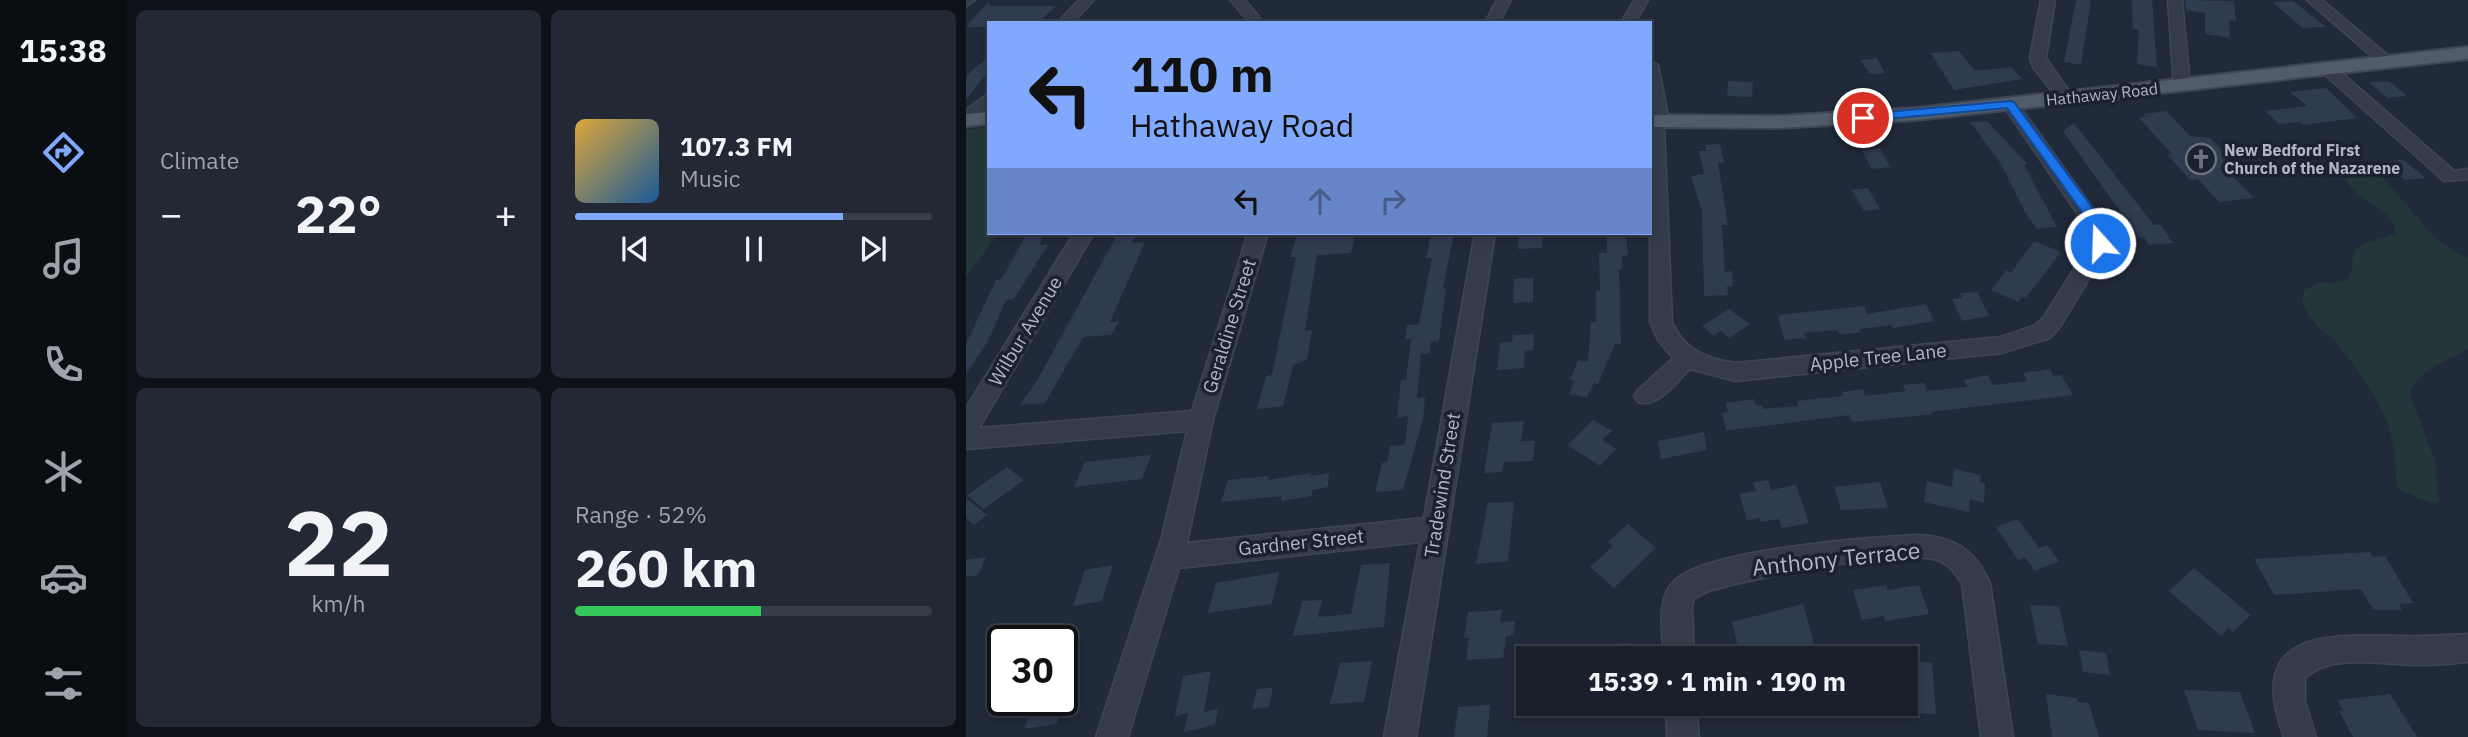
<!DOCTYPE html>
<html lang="en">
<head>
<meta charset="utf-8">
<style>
	:root { --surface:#19202c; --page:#222834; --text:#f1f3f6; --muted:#9fa3a9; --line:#373e48; --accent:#80a8fc }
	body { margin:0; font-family:"IBM Plex Sans",sans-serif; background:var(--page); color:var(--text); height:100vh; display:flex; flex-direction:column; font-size:26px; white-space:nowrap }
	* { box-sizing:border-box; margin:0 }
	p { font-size:23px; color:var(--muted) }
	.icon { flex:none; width:38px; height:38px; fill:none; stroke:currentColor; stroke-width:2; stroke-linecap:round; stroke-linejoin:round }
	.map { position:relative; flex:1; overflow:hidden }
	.side { display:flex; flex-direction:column; gap:10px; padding:10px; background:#0e1218; width:840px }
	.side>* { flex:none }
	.top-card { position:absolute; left:21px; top:21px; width:665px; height:214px; border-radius:0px; box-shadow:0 4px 10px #0003,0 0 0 2px var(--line); background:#80a8fc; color:#111; overflow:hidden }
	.speed { position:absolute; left:21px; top:625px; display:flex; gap:14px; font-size:35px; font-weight:700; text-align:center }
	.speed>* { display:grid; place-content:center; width:91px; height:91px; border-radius:50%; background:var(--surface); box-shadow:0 4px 10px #0003,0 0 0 2px var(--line); line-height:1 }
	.speed .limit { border:4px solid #111; border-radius:10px; background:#fff; color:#111 }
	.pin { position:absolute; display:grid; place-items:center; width:60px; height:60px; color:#fff; margin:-30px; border:4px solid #fff; border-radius:50%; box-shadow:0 2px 7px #0007 }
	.me { position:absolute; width:77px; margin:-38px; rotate:340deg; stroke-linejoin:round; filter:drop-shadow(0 0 5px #0008) }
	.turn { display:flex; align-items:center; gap:24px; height:147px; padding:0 28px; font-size:32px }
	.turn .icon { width:91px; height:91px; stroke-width:2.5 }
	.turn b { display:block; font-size:49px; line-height:60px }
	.lanes { display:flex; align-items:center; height:66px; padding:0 28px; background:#0003; justify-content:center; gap:35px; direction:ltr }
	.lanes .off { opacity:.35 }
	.big { font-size:52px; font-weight:800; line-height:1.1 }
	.side .tile { flex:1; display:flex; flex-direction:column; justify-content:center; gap:10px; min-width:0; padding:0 24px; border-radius:10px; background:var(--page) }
	.side .dial { align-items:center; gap:0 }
	.dial b { font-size:91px; line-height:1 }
	.song { display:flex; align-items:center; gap:21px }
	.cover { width:84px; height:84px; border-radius:10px; background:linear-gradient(135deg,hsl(40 70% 55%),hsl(210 70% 35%)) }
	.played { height:7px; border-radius:4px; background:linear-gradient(90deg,var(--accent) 75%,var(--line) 75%) }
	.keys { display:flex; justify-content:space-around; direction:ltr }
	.heat { display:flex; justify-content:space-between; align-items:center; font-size:38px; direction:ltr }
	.charge { height:10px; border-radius:5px; background:linear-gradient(90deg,#34c759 52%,var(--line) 0) }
	.side .tiles { flex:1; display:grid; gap:10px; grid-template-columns:repeat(2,1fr) }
	.trip { position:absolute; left:550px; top:646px; width:402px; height:70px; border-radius:0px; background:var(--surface); box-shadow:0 4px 10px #0003,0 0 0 2px var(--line); font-weight:800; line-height:70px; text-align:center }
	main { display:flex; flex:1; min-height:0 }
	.tab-bar { display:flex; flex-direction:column; width:126px; justify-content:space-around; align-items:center; background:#0a0d12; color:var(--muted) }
	.tab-bar .icon { width:49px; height:49px }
	.tab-bar .selected { color:var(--accent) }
	.tab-bar b { font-size:32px; color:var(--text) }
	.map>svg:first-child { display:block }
	.green { fill:#23373b }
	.building { fill:#2f3b4f }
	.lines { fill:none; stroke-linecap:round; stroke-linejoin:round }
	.minor-casing { stroke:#3e4554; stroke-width:3 }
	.major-casing { stroke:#3e4554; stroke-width:4 }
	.minor { fill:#343c4b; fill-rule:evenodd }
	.major { fill:#525b6b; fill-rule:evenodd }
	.route { fill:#1a73e8; stroke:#114b97; stroke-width:2 }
	.labels { text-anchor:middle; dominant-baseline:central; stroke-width:7; stroke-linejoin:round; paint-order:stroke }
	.far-street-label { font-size:16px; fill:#afb7c7; stroke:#1a212f }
	.far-poi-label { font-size:16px; font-weight:bold; fill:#afb7c7; stroke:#1a212f; text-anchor:start }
	.street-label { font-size:19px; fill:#afb7c7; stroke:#1a212f }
	.near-street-label { font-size:23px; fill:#afb7c7; stroke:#1a212f }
</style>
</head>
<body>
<main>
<nav class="tab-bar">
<b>15:38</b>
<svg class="icon selected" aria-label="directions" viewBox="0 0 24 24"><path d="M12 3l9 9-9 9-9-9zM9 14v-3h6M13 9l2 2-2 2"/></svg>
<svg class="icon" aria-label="music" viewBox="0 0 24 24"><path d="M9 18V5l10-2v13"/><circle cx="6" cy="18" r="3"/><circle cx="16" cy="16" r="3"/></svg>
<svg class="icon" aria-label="phone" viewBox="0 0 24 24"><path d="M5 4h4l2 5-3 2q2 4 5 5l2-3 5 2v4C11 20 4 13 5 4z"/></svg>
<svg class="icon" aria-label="climate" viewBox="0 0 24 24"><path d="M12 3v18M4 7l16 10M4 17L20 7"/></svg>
<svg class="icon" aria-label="car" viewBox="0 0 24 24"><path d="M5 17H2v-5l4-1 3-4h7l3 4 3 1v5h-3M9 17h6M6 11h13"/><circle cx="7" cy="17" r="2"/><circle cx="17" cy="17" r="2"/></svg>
<svg class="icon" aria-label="filters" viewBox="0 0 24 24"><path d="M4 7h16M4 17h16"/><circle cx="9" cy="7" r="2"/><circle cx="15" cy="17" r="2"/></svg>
</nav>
<section class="side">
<div class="tiles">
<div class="tile"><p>Climate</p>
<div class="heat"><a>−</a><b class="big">22°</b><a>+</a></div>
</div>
<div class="tile">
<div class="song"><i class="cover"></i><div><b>107.3 FM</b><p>Music</p></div></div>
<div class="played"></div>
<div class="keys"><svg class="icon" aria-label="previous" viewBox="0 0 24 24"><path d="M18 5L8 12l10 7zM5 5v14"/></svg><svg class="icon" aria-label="pause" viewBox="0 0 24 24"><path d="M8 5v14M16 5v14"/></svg><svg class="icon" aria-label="next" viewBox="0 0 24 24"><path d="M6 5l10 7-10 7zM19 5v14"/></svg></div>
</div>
<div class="tile dial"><b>22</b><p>km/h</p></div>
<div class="tile"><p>Range · 52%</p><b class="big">260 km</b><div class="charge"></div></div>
</div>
</section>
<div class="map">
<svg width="1502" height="737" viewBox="0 0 1502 737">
	<rect width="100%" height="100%" fill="#212a3a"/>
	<path class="green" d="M23 128V233H32L0 278V129Z
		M1384 162C1427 164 1454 244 1502 257V349C1482 361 1451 369 1444 394L1469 461 1473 501 1467 504 1432 489C1429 472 1429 451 1425 435 1416 402 1394 373 1373 346 1359 329 1330 315 1338 290L1356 282 1369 283 1382 279C1389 270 1383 254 1392 247 1402 239 1419 240 1430 233 1432 205 1364 198 1384 162Z"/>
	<path class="building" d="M1110 0H1125L1115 65 1098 62Z
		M1166 0H1186L1191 67 1171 64 1173 30 1167 29Z
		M1219 0 1268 1 1270 21 1263 20 1264 38 1239 34V13L1220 10Z
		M23 1V6H90L72 23H23V27H0Z
		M1327 1 1360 27 1337 28 1306 2Z
		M993 51 1009 71 1045 67 1056 79 988 90 965 53Z
		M23 56V70L0 100V76Z
		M911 58 919 73 903 74 895 60Z
		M762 81 787 82 786 97 761 96Z
		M1423 81 1441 96 1422 98 1402 82Z
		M1360 88 1391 118 1338 125 1334 122 1313 124 1299 111 1341 106 1324 92Z
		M1200 111 1224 136 1244 138 1271 165 1258 167 1288 198 1253 202 1232 179 1224 180 1201 154H1206L1173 118 1180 117 1177 114Z
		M1021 121 1061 164 1058 165 1091 227 1071 229 1059 212 1033 161 1004 122Z
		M1108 123 1188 225H1195L1207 243 1182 245 1178 237 1173 238 1097 131Z
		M754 144 758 163H752L762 225H756L759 272 766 271 767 286H761L762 295 738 296 736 212 725 176 738 174 733 151H740L739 145Z
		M914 148 924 167 905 169 896 150Z
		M1437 160 1460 178 1439 180 1418 162Z
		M902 188 914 209 898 211 886 190Z
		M152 233H171L166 243 179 242 144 322 153 321 145 335 117 337 79 403 54 405 72 379Z
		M332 233H390L385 253 351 255 339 331 346 330 341 359 327 365 317 406 291 409 300 376 306 375 330 257H324Z
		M465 233H488L477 288H480L473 341 465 342 464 353 455 354 451 398 459 397 457 419 437 490 409 492 416 463 421 462 424 446 439 445 442 416 431 418 435 380H440L445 339H439L441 325 453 324 466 258H460Z
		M553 233H577L576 248 552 249Z
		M641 233H660L662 255 656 256V269H653L655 344H649L632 384 628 383 621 397 603 394 609 380H604L612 360 622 362 625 322H630V291L634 290 633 253H641Z
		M78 234 73 245H82L48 299 40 300 22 341 0 374V344L30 280H34L40 272 59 236Z
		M1068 241 1095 252 1060 298 1056 297 1052 302 1025 290 1040 270 1045 273Z
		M567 278V302L547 303 548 279Z
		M1011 292 1023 316 996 321 986 299 996 298 994 293Z
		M960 304 968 321 927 328 925 325 894 329 895 332 874 335 872 330 838 333 840 338 818 340 812 315 898 306 901 314Z
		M763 309 784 324 763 338 755 331 748 336 736 326Z
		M568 334 567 350 559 351 558 368 531 370 534 343 546 342 547 335Z
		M1084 369 1087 376 1095 375 1107 395 965 412 966 414 949 416 886 422 884 415 766 430H760L756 413 762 412 760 403 788 399 790 406 796 405 797 409 832 406 831 401 877 396 876 392 897 389 899 396 940 391 937 385 958 383 961 391 1001 387 998 380 1022 375 1027 385 1061 381 1057 373Z
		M627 420 646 431 636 440 650 449 634 466 601 445Z
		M558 421 555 441H569L567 461 538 462 536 472 518 473 526 423Z
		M738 432 741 450 695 459 692 441Z
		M185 455 176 479 108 487 119 462Z
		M41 467 58 480 18 509 1 495Z
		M988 469 1015 475 1014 482 1019 484 1018 503 1004 499 1003 512 958 502 961 481 986 487Z
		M345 473 344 476 363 473 362 487 346 490V496L315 501 316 496 255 502 262 480 303 476 302 480Z
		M802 480 805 490 830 485 843 523 816 528 813 519 795 522 794 518 781 520 773 494 790 491 787 482Z
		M914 482 922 508 875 510 868 487Z
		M0 498 21 515 8 525 0 518Z
		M548 502 542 561 510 564 522 503Z
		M1052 519 1073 548 1081 545 1093 561 1069 571 1059 557 1052 560 1030 527Z
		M662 524 690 548 648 588 624 567 647 546 642 542Z
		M1404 552 1407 557 1419 556 1447 603 1433 604 1436 610H1407L1395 589 1308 595 1288 559Z
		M20 557 12 575 0 577V560Z
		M424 563 418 627 327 636 336 601 356 600 352 617 385 614 395 565Z
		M147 565 136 601 107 606 119 570Z
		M1228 568 1285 615 1267 632 1262 628 1255 636 1203 591Z
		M313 572 306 604 242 613 250 583Z
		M920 585 922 590 953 585 963 614 919 621 918 616 896 620 887 590Z
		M837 604 848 644 827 648 829 658H811L809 649 774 656 766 622Z
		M1064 605 1093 606 1102 646 1072 644Z
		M536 610 534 622 549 621 548 635 540 636 537 658 500 660 503 638H498L502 612Z
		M666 643V658H609L608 647Z
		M1113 650 1140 653 1144 675 1117 672Z
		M406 661 398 702 364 704 374 663Z
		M940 661 966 663 970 714 940 712Z
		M245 671 238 712 252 709 249 725 218 732 222 713 209 716 217 676Z
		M307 687 303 707 286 709 291 689Z
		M1218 690 1274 692 1289 733 1232 730Z
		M1080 694 1111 698 1112 702 1123 703 1133 737H1086Z
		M1424 694 1451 737H1387L1373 711H1377L1371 700Z
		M69 700H99L90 724 58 729Z
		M524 705 521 737H488L492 707Z"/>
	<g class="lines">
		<g class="minor-casing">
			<path id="minor" d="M0 0H9L0 6Z
				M113 0H128L106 23H91Z
				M265 0H279L298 23H283Z
				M531 0H545L533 23H519Z
				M668 0H682L669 23H655Z
				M1075 0H1089L1080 58 1108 98 1106 101H1094L1067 67 1064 58Z
				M1202 0H1216L1224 86 1216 91 1208 86Z
				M1341 0H1356L1426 59V65H1416Z
				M684 60 692 65 703 121 698 125 706 322C718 350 741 359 770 363L1035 337 1068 326 1078 317 1124 243V232L1036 104 1038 101H1050L1141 228 1144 243 1094 327 1084 338 1035 353 770 381 724 369C710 382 692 409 672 402L668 396 672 390 707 358 692 340 684 322Z
				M1363 65 1369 67 1488 171 1502 169V179L1478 181 1357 73 1355 70Z
				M23 93V107L0 124V110Z
				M108 233H128L13 428 226 411 282 233H302L247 420 221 543 458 518 509 233H529L450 737H418L454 542 213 568 162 737H130L195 540 221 431 0 449V408Z
				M953 535C989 537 1009 550 1024 583L1047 737H1015L996 584C991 575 984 565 974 561 940 547 779 579 740 592L728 599 726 605 728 658H698C697 635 689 598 709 580 744 549 903 537 953 535Z
				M1502 634V662C1485 664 1469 665 1452 665 1418 665 1365 653 1339 678V702L1350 737H1318C1278 630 1360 634 1438 636 1459 637 1481 635 1502 634Z
				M700 704H730L733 737H701Z"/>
		</g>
		<g class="major-casing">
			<path id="major" d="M1502 47V59L950 120 812 128 684 127V115L812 116 950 108Z
				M23 112V124L0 126V114Z"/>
		</g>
		<use href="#minor" class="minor"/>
		<use href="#major" class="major"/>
	</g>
	<path class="route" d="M1044 101 1048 102 1134 218 1141 232 1139 246H1129L1123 222 1041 108 897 121 891 118 897 114Z"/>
	<defs>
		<g id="church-ring" transform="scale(1.575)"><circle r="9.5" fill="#1a212f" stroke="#6b7280" stroke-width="1.5"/><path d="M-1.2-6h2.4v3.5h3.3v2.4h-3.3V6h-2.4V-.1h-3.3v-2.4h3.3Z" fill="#6b7280"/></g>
	</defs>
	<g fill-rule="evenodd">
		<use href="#church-ring" x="1235" y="159"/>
	</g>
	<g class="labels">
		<g class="far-street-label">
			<text transform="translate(1136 94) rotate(-6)">Hathaway Road</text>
		</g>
		<g class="far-poi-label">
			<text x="1258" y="150">New Bedford First<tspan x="1258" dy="18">Church of the Nazarene</tspan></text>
		</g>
		<g class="street-label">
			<text transform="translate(263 326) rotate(-73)">Geraldine Street</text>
			<text transform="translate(59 331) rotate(-59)">Wilbur Avenue</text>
			<text transform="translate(912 357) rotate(-6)">Apple Tree Lane</text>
			<text transform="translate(476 485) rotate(-81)">Tradewind Street</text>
			<text transform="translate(335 542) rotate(-6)">Gardner Street</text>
		</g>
		<g class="near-street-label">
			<text transform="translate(870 558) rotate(-6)">Anthony Terrace</text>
		</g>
	</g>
</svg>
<div class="speed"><div class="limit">30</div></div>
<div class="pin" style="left:897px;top:118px;background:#d93025"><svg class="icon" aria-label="arrive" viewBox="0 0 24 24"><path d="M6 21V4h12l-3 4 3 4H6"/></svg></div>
<svg class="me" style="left:1134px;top:243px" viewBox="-20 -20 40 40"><circle r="17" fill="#1a73e8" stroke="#fff" stroke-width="3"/><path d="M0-11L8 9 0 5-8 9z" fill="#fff"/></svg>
<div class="trip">15:39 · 1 min · 190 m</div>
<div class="top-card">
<div class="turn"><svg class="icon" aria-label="left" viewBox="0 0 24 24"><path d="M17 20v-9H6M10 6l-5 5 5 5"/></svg><div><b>110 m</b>Hathaway Road</div></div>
<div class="lanes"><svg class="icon" aria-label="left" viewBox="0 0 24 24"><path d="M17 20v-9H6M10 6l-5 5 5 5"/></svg><svg class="icon off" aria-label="ahead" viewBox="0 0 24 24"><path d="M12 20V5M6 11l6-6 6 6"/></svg><svg class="icon off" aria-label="right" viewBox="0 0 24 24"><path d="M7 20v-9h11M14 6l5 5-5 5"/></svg></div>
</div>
</div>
</main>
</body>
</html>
